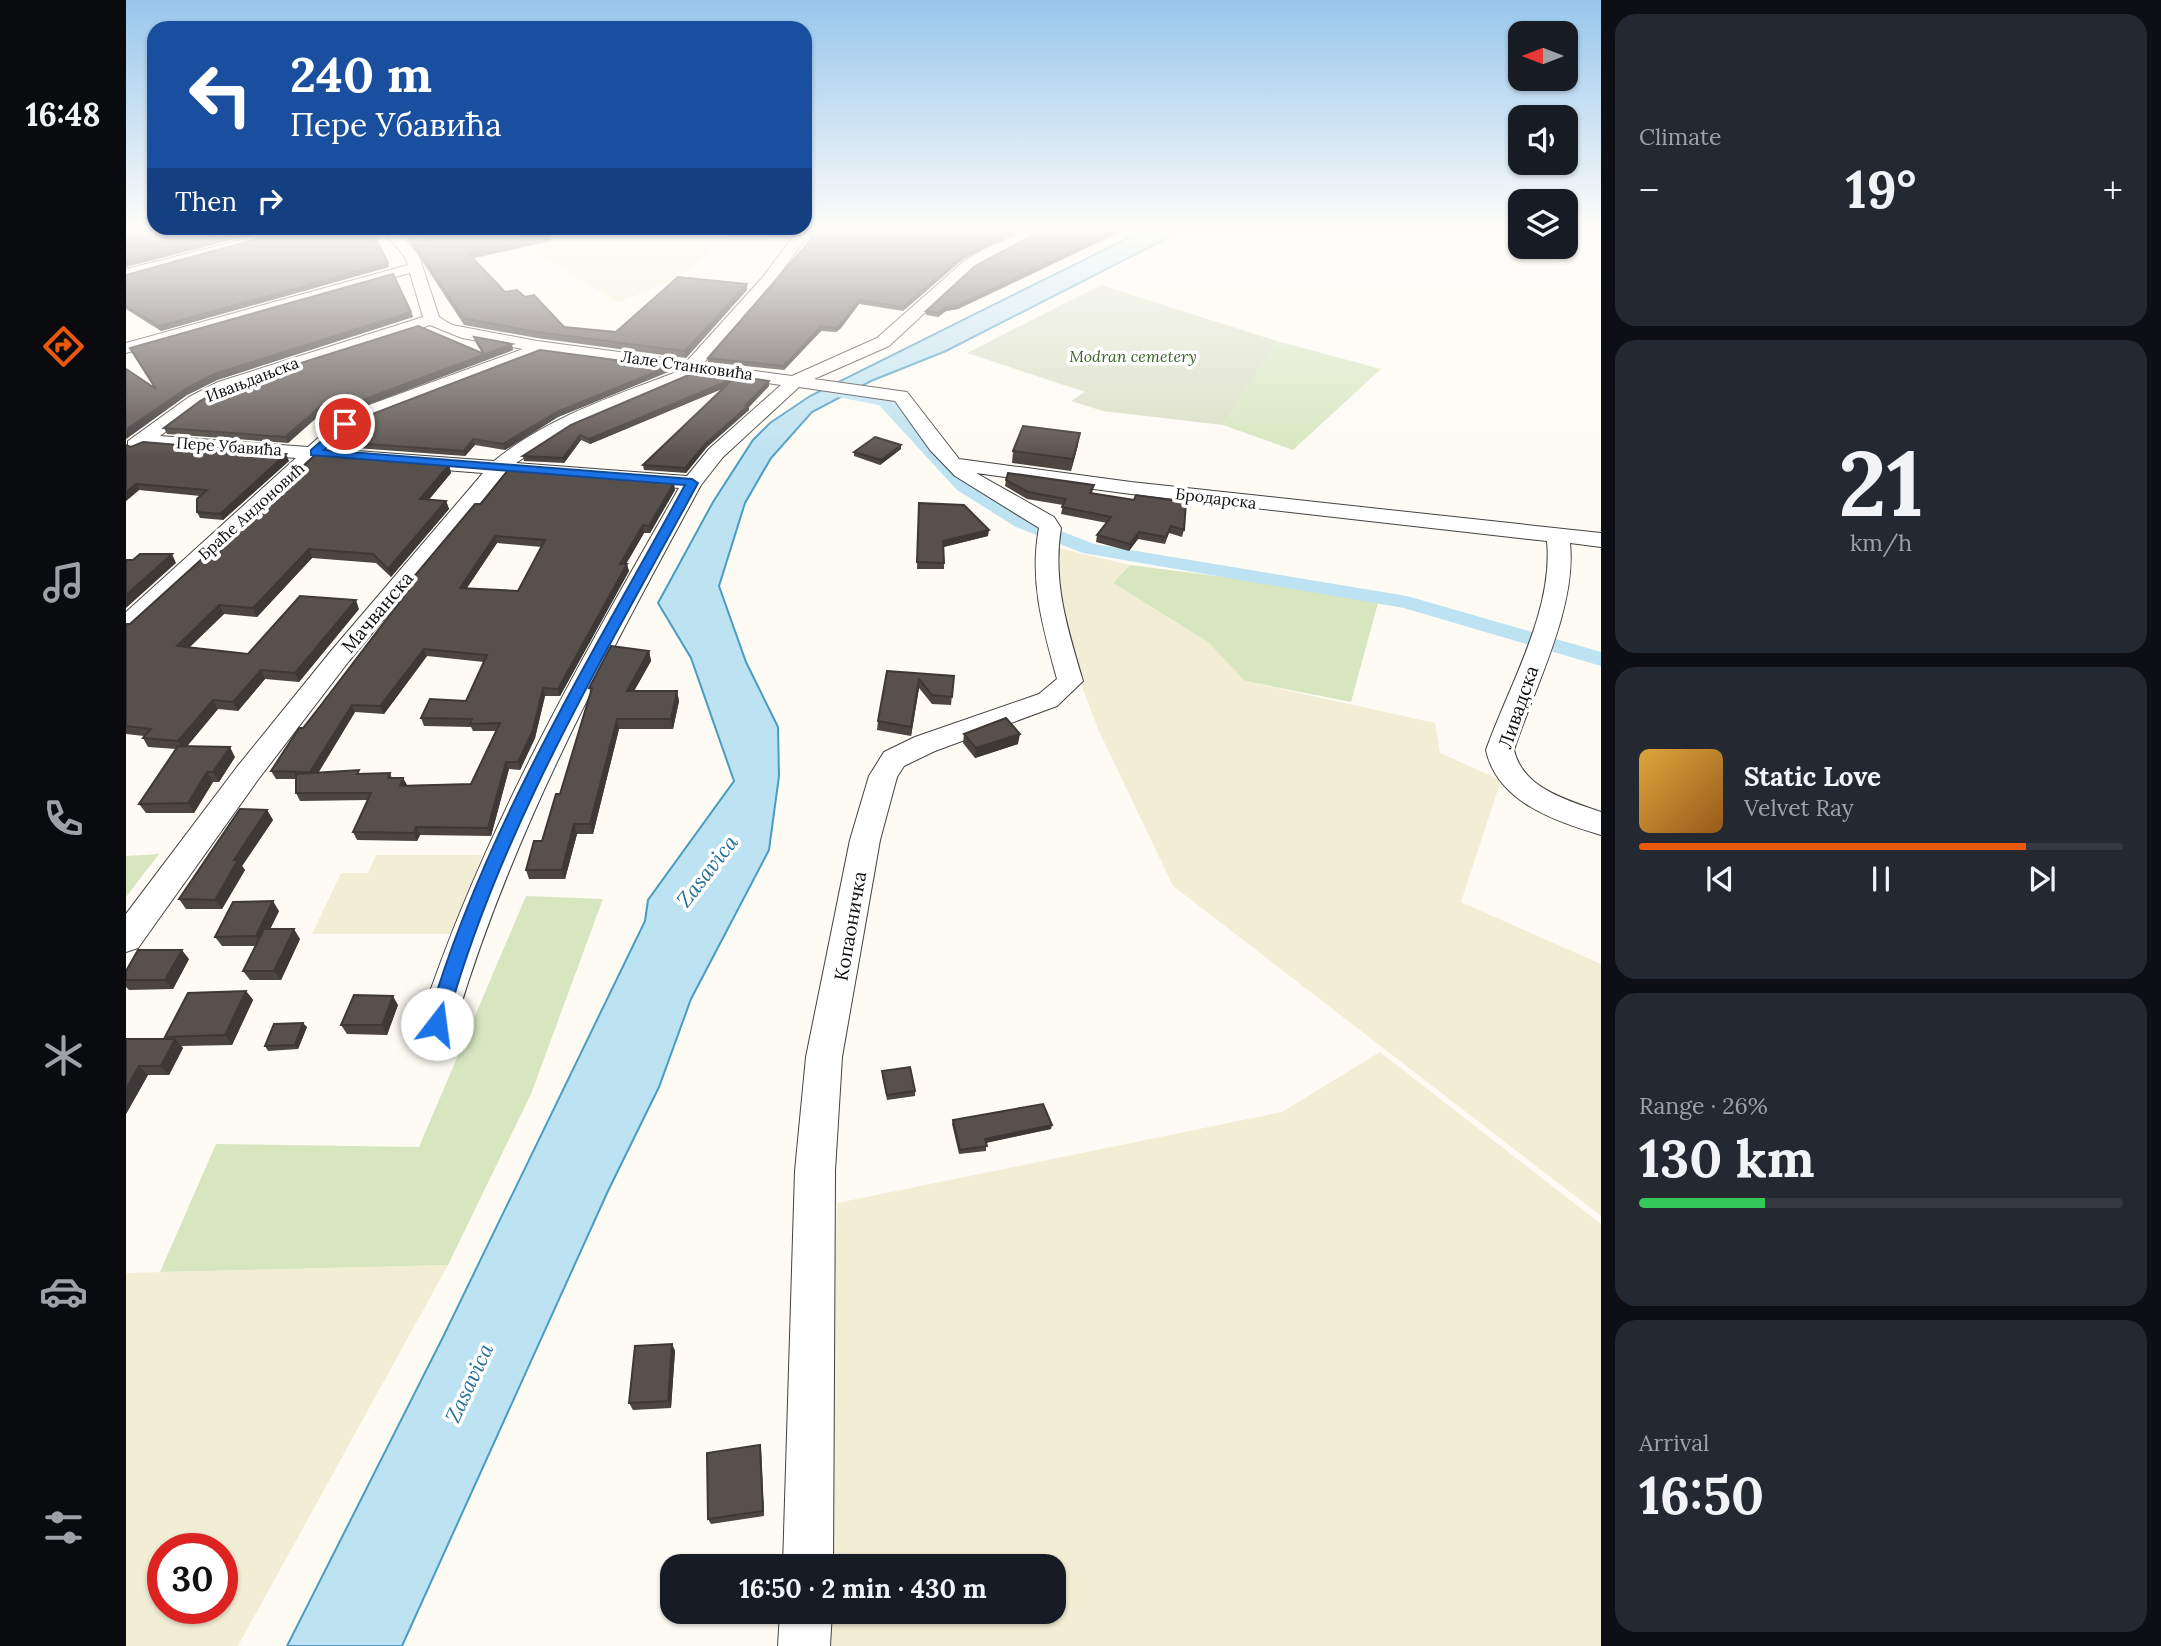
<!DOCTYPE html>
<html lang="en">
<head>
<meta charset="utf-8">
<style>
	:root { --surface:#171b24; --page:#242831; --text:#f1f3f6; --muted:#9ea1a6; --line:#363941; --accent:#ea580c }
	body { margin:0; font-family:Lora,serif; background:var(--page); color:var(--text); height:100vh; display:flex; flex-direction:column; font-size:26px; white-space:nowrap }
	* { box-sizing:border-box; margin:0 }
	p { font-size:23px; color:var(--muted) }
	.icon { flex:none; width:38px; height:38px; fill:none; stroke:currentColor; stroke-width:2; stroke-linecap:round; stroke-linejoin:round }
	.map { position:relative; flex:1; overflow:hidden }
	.details { display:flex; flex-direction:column; gap:14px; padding:14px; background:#0d0f14; width:560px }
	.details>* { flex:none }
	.banner { position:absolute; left:21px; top:21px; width:665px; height:214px; border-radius:21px; box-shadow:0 2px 5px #0004; background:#1a4fa0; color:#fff; overflow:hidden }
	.needle { width:46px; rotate:270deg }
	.buttons { position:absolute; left:1382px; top:21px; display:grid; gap:14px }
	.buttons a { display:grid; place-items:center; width:70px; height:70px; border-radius:14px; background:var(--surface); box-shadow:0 2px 5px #0004; font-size:35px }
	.speed { position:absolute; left:21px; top:1533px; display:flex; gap:14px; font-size:35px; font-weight:700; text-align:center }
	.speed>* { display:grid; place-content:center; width:91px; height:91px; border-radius:50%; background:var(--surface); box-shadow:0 2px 5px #0004; line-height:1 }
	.speed .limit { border:10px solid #d22; background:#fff; color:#111 }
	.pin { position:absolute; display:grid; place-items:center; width:60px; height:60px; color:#fff; margin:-30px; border:4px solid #fff; border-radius:50%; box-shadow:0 2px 7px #0007 }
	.me { position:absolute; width:77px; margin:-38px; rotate:15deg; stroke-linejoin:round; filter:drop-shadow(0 0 5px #0008) }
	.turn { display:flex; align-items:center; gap:24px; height:147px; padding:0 28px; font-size:32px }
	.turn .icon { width:91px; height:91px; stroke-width:2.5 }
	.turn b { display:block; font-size:49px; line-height:60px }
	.then { display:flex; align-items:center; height:66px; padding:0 28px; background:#0003; gap:14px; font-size:26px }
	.big { font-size:52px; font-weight:700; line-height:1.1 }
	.details .tile { flex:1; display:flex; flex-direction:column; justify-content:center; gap:10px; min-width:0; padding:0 24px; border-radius:21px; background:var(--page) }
	.details .dial { align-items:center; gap:0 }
	.dial b { font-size:91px; line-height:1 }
	.song { display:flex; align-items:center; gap:21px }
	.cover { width:84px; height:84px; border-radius:10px; background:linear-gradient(135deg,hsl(40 70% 55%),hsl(30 70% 35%)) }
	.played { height:7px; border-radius:4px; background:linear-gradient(90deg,var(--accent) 80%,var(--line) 80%) }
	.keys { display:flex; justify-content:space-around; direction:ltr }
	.heat { display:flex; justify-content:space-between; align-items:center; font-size:38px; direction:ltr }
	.charge { height:10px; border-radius:5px; background:linear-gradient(90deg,#34c759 26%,var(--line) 0) }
	.trip { position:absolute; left:534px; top:1554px; width:406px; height:70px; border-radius:21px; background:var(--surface); box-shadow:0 2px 5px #0004; font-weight:700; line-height:70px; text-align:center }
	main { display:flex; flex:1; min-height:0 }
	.tab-bar { display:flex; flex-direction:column; width:126px; justify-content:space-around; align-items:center; background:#090b0e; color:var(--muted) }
	.tab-bar .icon { width:49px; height:49px }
	.tab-bar .on { color:var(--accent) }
	.tab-bar b { font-size:32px; color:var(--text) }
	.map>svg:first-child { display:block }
	.farmland { fill:#f2eed5; fill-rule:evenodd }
	.green { fill:#d7e6bf }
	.cemetery { fill:#d9dfc5 }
	.water { fill:#bde2f1; stroke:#4a9cc1; stroke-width:2 }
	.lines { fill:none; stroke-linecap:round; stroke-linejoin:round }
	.canal { fill:#bde2f1; fill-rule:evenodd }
	.minor-casing { stroke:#434343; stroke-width:2 }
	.minor { fill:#fff; fill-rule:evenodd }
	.wall { fill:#4c4542; fill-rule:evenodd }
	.shaded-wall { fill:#3e3836 }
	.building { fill:#58504d; stroke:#3e3836; stroke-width:2; fill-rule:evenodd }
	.route { fill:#1a73e8; stroke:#114b97; stroke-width:2 }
	.labels { text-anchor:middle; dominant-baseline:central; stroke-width:7; stroke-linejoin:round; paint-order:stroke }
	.far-park-label { font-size:16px; font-style:italic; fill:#376225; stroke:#fff }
	.far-street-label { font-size:16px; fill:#101010; stroke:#fff }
	.street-label { font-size:19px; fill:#101010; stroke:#fff }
	.water-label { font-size:21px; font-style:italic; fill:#236e97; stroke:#fff }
</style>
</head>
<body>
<main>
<nav class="tab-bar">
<b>16:48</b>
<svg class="icon on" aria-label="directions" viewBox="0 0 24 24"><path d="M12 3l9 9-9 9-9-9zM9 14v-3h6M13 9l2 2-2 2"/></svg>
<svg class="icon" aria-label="music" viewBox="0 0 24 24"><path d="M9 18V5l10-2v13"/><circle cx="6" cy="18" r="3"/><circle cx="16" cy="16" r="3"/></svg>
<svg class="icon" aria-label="phone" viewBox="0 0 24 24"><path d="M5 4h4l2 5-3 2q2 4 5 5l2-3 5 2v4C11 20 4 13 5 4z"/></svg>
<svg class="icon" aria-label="climate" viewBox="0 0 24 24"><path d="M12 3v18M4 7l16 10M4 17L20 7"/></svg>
<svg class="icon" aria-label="car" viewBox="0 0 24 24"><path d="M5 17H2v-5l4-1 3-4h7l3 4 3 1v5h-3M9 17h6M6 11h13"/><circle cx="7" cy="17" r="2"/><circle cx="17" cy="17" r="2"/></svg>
<svg class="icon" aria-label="filters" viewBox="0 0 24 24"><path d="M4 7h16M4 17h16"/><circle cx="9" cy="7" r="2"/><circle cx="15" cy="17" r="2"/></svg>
</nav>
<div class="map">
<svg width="1475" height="1646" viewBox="0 0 1475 1646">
	<rect width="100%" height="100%" fill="#fefbf4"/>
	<path class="farmland" d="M421 229H602L587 236 583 251 561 271 541 283 492 302 404 249 436 241Z
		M928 547 1004 565 987 583 1082 642 1119 681 1309 723 1314 753 1375 780 1335 902 1475 964V1216L1047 886 972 729 951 673 930 595Z
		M250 855H356L328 934H186L215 873H242Z
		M1254 1052 1475 1224V1646H695L696 1612H928V1566H698L711 1203 1156 1112Z
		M322 1265 112 1646H0V1273ZM37 1549H96V1608H37Z"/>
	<path class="green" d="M1151 341 1255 369 1167 450 1097 425Z
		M1004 565 1137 582 1252 603 1225 702 1119 681 1082 642 987 583Z
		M33 854 0 897V856Z
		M400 896 477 899 405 1094 322 1265 34 1272 90 1144 293 1147Z"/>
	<path class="cemetery" d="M975 285 1151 341 1097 425 977 411 945 401 959 392 841 353Z"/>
	<path class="water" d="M1020 229H1059L820 351 745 381 686 412 645 458 619 503 593 586 620 662 652 727 653 776 643 850 565 999 533 1087 482 1191 276 1646H161L318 1335 519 921 522 900 608 781 565 658 532 603 587 502 627 440 644 423 684 396Z"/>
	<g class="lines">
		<path class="canal" d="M702 386 764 398 843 482 904 519 968 544 1281 596 1475 652V666L1278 608 957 553 890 527 831 490 753 405 696 394V388Z"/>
		<g class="minor-casing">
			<path id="minor" d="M159 229H181L0 277V269Z
				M256 229H270L293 256 313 317 326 325 411 341 561 361 636 278 673 229H687L646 284 577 364 666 376 751 338 837 262 858 249 904 229H922L847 268 763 346 688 379 781 392 833 459 1005 482 1475 533V547L1444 543C1451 608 1408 688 1388 750 1397 789 1442 800 1475 812V835C1429 821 1371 802 1360 750 1383 685 1428 610 1421 541L1005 494 850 473 928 517 935 528C926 582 942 630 957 681L931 706 809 751 778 766 771 777 754 840 716 1057 709 1171 707 1566H657L669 1171 680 1057 724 840 743 776 758 752 789 737 913 694 931 679C917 628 903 581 913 528L829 476 804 450 769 401 673 387 597 457 575 485C479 662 387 829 329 1024L323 1035 311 1039 299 1035 293 1024C356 831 453 663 553 488L378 474 223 661 131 781 12 948 0 952V914L111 767 205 651 357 473 192 460 9 630 0 632V612L170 458 20 446 9 451 2 449V441L63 397 92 382 297 317 284 273 0 353V343L282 265 279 257ZM304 325 336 338 397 349 232 409 212 420 182 447 34 436 75 405 104 390ZM415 352 553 371C488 396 422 417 368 461L203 449 226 428 246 417ZM572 373 655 385 583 449 561 476 390 463 445 427Z
				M654 1612H706L704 1646H652Z"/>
		</g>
		<use href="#minor" class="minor"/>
	</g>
	<path class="wall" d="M293 229H413L424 235 425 241 347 258 379 292 399 297 438 327 490 332 621 284V290L560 358 411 338 338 325 283 241 282 235 299 241Z
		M605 229H671L663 238 603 236V232Z
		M687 229 836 260 777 311 733 304 715 328 710 332 695 331 658 370 582 362V358L686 238H683V234Z
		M919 229H1000L832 309 820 311 812 317 800 315V311Z
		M263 267 35 331 0 309V275Z
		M285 312 287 317 91 380 61 395 0 439V445L5 447 163 461 97 520 74 518 71 512 74 496 13 490 0 501V369L29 388 4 348Z
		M348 337 387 350 217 414 198 411 162 443 41 434 38 428 356 353 350 343Z
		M542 367V372L432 417 379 450 349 445 339 456 216 447 214 442Z
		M572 371 643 386 623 407V410L581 447 560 473 518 470 517 465 598 388 464 444 455 440 438 463 398 461 397 456Z
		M952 445 945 471 886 463 887 451Z
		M775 449 754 465 728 456V452Z
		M323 465 325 473 303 499 320 501 323 509 265 577 250 563 186 558 131 617 98 614 64 647 122 654 233 609 173 682 139 679 112 711 92 709 61 746 109 757 93 782H87L68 813H20L13 804 50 749 22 747 17 738 18 736 0 734V624H4L87 558 126 520 124 515Z
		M880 480 968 485 966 493 1058 530 1056 537 1043 533 1039 544 1012 539 1003 551 970 542 971 535 981 523 935 514 937 505 901 499 879 486Z
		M549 490 524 533H518L500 564 503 571 434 696H419L409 738 394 770 383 769 365 836 294 835 291 841 231 840 227 832 242 800 174 801 170 793V779H150L145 771 177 728 283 590 281 585 355 504ZM371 543 416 547 392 591 341 588ZM301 656 358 662 340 701 295 718 298 726 345 727 347 731H370L345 784 281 785 277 778H266L264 773H192L229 712 258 714Z
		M793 503 862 536 818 547V569H791Z
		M523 651 525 661 508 691H551L553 701 547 729H493L467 834H451L439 879H403L400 870 416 841 434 794 465 693 463 688Z
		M761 671 828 676 825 705 806 704 793 688 785 736 751 730 752 721Z
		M838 734 892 744 849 758 837 743Z
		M141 810 147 820 116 866 119 870 96 909H60L53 899Z
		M153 911 144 929 174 939 155 980H124L117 971 130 946H96L89 937Z
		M63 959 47 989 3 990 0 987V971Z
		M120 991 127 1000 106 1045 55 1046 57 1048 43 1075H22L0 1114V1039H41L39 1037Z
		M272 1005 261 1035 221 1034 215 1025Z
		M181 1027 172 1049 142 1051 139 1046Z
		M756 1071 789 1091V1096L761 1100 756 1076Z
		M827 1120 925 1129 860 1143V1151L833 1154 826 1124Z
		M546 1344 549 1351 545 1408 507 1410 503 1403Z
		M635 1451 638 1516 585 1524 582 1519Z"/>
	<path class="shaded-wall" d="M132 229H149L0 267V262Z
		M667 229H671L663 238V234Z
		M891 229H898L836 260 777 311V307L836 256Z
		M993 229H1000L832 309 820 311 812 317V313L820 307Z
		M424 235 425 241 344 259 342 253Z
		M262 263 263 267 35 331 33 326Z
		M621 284V290L560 358 559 351Z
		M733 300V304L715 328 710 332V328Z
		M285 312 287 317 91 380 61 395 0 439V449V430L59 389 88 374Z
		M695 326V331L658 370V366Z
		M386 344 387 350 217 414 215 408Z
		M542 367V372L432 417 379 450 377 444 431 412Z
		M607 379 608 384 464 444 463 439Z
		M643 381V386L623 407V410L581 447 560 473 559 468 580 443Z
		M196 405 198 411 162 443 159 437Z
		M954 433 952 445 945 471 947 459Z
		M454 435 455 440 438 463 437 458Z
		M347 439 349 445 339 456 338 451Z
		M775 445V449L754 465 755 460Z
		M160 454 163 461 97 520 94 514Z
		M323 465 325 473 297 507 294 499Z
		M548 483 549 490 524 533 523 526Z
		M10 484 13 490 0 501V492Z
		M320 501 323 509 265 577 262 569Z
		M517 525 518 533 496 571 494 564Z
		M863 530 862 536 817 547V541Z
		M1013 532 1012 539 1003 551 1004 544Z
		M369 536 371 543 336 595 334 588Z
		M183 549 186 558 131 617 127 608Z
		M46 554 50 563 0 608V595Z
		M501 564 503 571 434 696 432 689Z
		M230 600 233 609 173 682 169 673Z
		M93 605 98 614 56 654 51 646Z
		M298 649 301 656 258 714 254 706Z
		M523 651 525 661 503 700 501 691Z
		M135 670 139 679 112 711 107 702Z
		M793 679V688L785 736V727Z
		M417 688 419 696 409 738 394 770 392 762Z
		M551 691 553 701 547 729 545 719Z
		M87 700 92 709 58 750 52 741Z
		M226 705 229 712 188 780 184 772Z
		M491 719 493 729 467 834 464 824Z
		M894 734 892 744 849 758 850 748Z
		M104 747 109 757 93 782 87 772Z
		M380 762 383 769 365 836 362 828Z
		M81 772 87 782 68 813 62 803Z
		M277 778 281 785 274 786Z
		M141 810 147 820 116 866 119 870 96 909 89 900 108 860Z
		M448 824 451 834 439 879 436 870Z
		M290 827 294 835 291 841 288 833Z
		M147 901 153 911 136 946 130 936Z
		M168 929 174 939 155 980 148 971Z
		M56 950 63 959 47 989 39 980Z
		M120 991 127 1000 106 1045 99 1035Z
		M267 996 272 1005 261 1035 256 1025Z
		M177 1023 181 1027 172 1049 169 1045Z
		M49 1039 57 1048 43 1075 35 1066Z
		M13 1066 22 1075 0 1114V1089Z
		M926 1125 925 1129 858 1143 859 1139Z
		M546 1344 549 1351 545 1408 542 1401Z
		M634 1445 635 1451 638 1516 637 1511Z"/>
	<path class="building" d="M0 229H132L0 262Z
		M167 229H245L262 263 33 326 0 306V275Z
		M294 229H413L424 235 342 253 379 292 391 290 399 297 408 295 438 327 490 332 552 277 621 284 559 351 410 332 337 318 282 235 300 241Z
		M605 229H667L663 234 603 232Z
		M687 229H891L836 256 777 307 733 300 715 324 710 328 695 326 658 366 582 358 690 234H683Z
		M919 229H993L832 305 820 307 812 313 800 311 849 266Z
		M267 274 285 312 88 374 59 389 0 430V369L30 389 4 348Z
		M292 326 358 354 348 337 386 344 215 408 196 405 159 437 38 428 74 401 102 386Z
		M414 350 542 367 431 412 377 444 347 439 338 451 214 442 246 414Z
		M572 371 643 381 620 405H623L580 443 559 468 517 465 607 379 463 439 454 435 437 458 397 456 445 425Z
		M897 426 954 433 947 459 887 451Z
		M749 437 775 445 755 460 728 452Z
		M17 442 160 454 94 514 71 512V499L81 490 10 484 0 492V445L5 447Z
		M189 455 323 465 294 499 320 501 262 569 247 554 183 549 127 608 93 605 51 646 122 654 174 596 230 600 169 673 135 670 107 702 87 700 52 741 17 738 25 729 0 726V624H4L78 557 87 558 131 515H124Z
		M382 470 548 483 523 526 517 525 494 564H501L432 689 417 688 407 730 392 762H380L362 828 290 827 288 833 227 832 245 793H170V774L233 770 231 774 264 773 262 778H277L274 786 345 784 374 723 344 724 346 719 295 718 304 699 340 701 361 655 298 649 254 706 226 705 184 772 145 771 173 728H177L192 709 285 587 281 585 349 504H355ZM369 536 419 540 392 591 334 588Z
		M882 473 968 485 964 493 1008 500 1010 495 1060 502 1058 530 1045 526 1040 537 1013 532 1004 544 971 535 985 517 936 507 940 499 902 492 880 480Z
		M793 503 838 505 863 530 817 541 818 563 791 562Z
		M14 554H46L0 595V560H7Z
		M485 646 523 651 501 691H551L545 719H491L464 824H448L436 870H400L408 841H416L430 794H434L466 688H463Z
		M761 671 828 676 826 697 806 695 793 679 785 727 752 721Z
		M880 718 894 734 850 748 838 734Z
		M52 746 104 747 87 772H81L62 803 13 804Z
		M114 809 141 810 108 860H112L89 900 53 899Z
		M147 901 130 936 89 937 107 902Z
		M138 929H168L148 971H117Z
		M12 950H56L39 980H0V971Z
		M120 991 99 1035 39 1037 62 993Z
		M228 995 267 996 256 1025H215Z
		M177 1023 169 1045 139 1046 148 1024Z
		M0 1039H49L35 1066H13L0 1089Z
		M784 1067 789 1091 761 1095 756 1071Z
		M917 1104 926 1125 859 1139 861 1146 834 1150 827 1120Z
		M546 1344 542 1401 503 1403 509 1346Z
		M634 1445 637 1511 582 1519 581 1453Z"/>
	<linearGradient id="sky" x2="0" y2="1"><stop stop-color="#97c6ec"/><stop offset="0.5" stop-color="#fffdfa"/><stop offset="1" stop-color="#fffdfa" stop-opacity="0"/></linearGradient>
	<rect width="1475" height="459" fill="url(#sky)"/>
	<path class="route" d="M219 421 223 426 198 450 566 479 572 483C478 657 372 832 320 1024L317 1030H304L301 1024C356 832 464 659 559 485L185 455V450Z"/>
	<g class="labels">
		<g class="far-park-label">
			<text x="1007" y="356">Modran cemetery</text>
		</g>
		<g class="far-street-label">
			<text transform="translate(561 365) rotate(8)">Лале Станковића</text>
			<text transform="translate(126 379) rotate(-21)">Ивањдањска</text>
			<text transform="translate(103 446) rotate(4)">Пере Убавића</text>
			<text transform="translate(1090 498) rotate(7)">Бродарска</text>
			<text transform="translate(125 511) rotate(-42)">Браће Андоновић</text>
		</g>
		<g class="street-label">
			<text transform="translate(251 612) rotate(-50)">Мачванска</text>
			<text transform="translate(1392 707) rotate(-71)">Ливадска</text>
			<text transform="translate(724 926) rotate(-80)">Копаоничка</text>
		</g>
		<g class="water-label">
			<text transform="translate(581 871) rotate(-52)">Zasavica</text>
			<text transform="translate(343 1383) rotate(-65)">Zasavica</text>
		</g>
	</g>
</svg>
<div class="buttons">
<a><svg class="needle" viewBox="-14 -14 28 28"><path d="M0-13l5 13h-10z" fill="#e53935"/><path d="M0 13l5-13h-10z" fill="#9ea1a6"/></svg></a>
<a><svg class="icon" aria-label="sound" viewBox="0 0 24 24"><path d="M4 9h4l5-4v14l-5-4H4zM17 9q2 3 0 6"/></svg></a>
<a><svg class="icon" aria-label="layers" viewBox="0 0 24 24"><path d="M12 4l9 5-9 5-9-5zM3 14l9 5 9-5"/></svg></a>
</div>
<div class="speed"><div class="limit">30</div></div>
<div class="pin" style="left:219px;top:424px;background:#d93025"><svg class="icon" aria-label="arrive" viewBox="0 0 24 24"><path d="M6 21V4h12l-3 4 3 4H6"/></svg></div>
<svg class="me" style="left:311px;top:1024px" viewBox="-20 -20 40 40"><circle r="19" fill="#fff"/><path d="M0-13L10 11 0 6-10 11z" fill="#1a73e8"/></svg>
<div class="trip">16:50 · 2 min · 430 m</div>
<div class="banner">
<div class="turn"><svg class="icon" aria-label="left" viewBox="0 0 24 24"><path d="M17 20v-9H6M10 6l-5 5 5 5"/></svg><div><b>240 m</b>Пере Убавића</div></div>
<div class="then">Then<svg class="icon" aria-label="right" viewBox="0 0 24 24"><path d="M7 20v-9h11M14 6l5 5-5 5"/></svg></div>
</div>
</div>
<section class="details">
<div class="tile"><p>Climate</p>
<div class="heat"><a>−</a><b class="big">19°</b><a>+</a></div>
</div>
<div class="tile dial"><b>21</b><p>km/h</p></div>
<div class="tile">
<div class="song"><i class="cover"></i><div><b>Static Love</b><p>Velvet Ray</p></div></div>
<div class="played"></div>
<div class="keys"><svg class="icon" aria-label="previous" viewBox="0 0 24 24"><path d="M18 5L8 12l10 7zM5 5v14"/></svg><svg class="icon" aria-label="pause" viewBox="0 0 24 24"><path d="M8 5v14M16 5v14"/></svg><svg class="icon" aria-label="next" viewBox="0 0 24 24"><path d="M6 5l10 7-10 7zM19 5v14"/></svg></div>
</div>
<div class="tile"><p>Range · 26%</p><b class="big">130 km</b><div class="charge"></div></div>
<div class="tile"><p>Arrival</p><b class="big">16:50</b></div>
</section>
</main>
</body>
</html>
